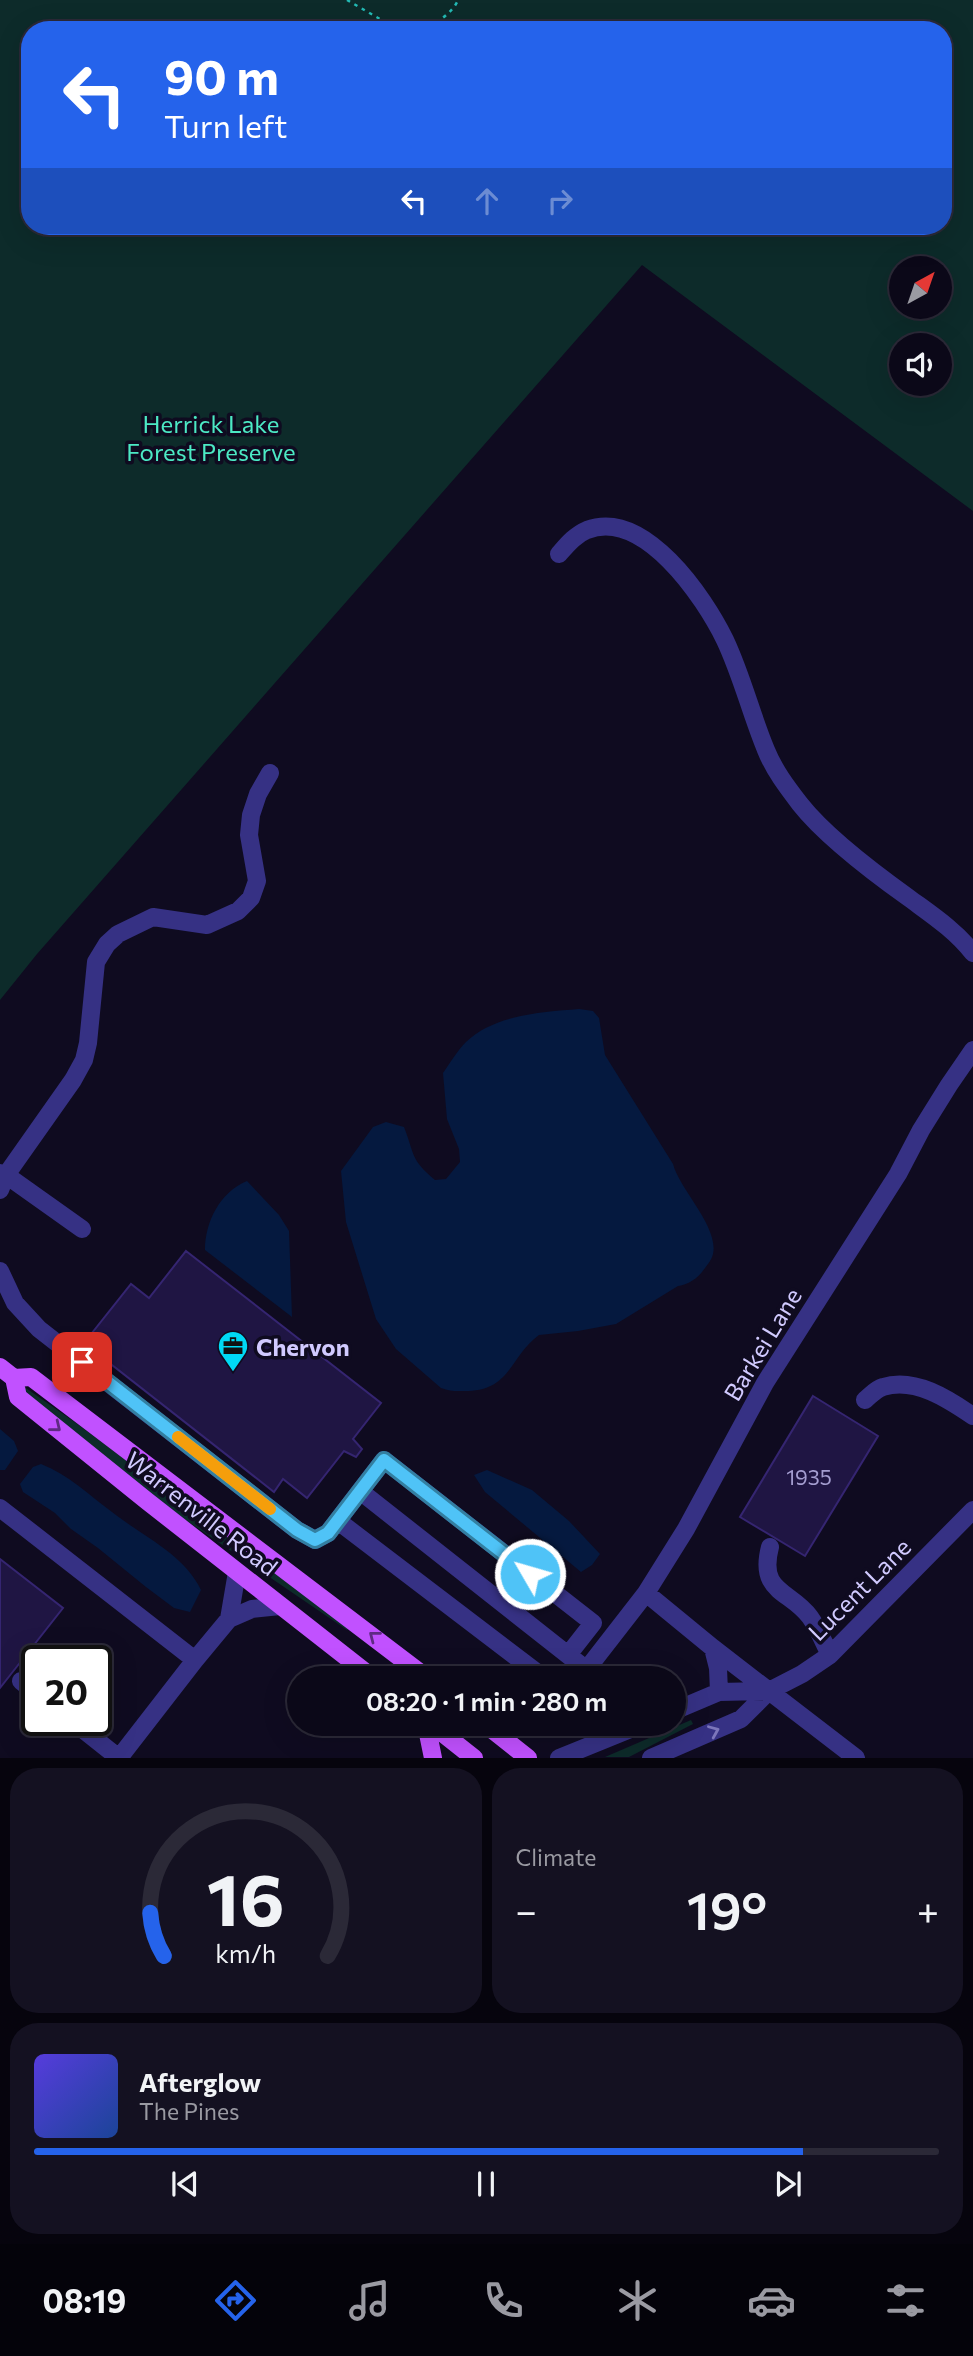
<!DOCTYPE html>
<html lang="en">
<head>
<meta charset="utf-8">
<style>
	:root { --surface:#0b0818; --page:#141121; --text:#f1f3f6; --muted:#9a9aa2; --line:#2b2937; --accent:#2563eb }
	body { margin:0; font-family:Commissioner,sans-serif; background:var(--page); color:var(--text); height:100vh; display:flex; flex-direction:column; font-size:26px; white-space:nowrap }
	* { box-sizing:border-box; margin:0 }
	p { font-size:23px; color:var(--muted) }
	.icon { flex:none; width:38px; height:38px; fill:none; stroke:currentColor; stroke-width:2; stroke-linecap:round; stroke-linejoin:round }
	.map { position:relative; height:1758px; overflow:hidden }
	.sheet { display:flex; flex-direction:column; gap:10px; padding:10px; background:#06040d; flex:1 }
	.sheet>* { flex:none }
	.hud { position:absolute; left:21px; top:21px; width:931px; height:214px; border-radius:28px; box-shadow:0 7px 28px #0002,0 0 0 2px var(--line); background:#2563eb; color:#fff; overflow:hidden }
	.needle { width:46px; rotate:40deg }
	.tools { position:absolute; left:889px; top:256px; display:grid; gap:14px }
	.tools a { display:grid; place-items:center; width:63px; height:63px; border-radius:50%; background:var(--surface); box-shadow:0 7px 28px #0002,0 0 0 2px var(--line); font-size:35px }
	.speed { position:absolute; left:21px; top:1645px; display:flex; gap:14px; font-size:35px; font-weight:700; text-align:center }
	.speed>* { display:grid; place-content:center; width:91px; height:91px; border-radius:50%; background:var(--surface); box-shadow:0 7px 28px #0002,0 0 0 2px var(--line); line-height:1 }
	.speed .limit { border:4px solid #111; border-radius:10px; background:#fff; color:#111 }
	.pin { position:absolute; display:grid; place-items:center; width:60px; height:60px; color:#fff; margin:-30px; border-radius:14px; box-shadow:0 4px 10px #0006 }
	.me { position:absolute; width:77px; margin:-38px; rotate:308deg; stroke-linejoin:round; filter:drop-shadow(0 0 5px #0008) }
	.turn { display:flex; align-items:center; gap:24px; height:147px; padding:0 28px; font-size:32px }
	.turn .icon { width:91px; height:91px; stroke-width:2.5 }
	.turn b { display:block; font-size:49px; line-height:60px }
	.lanes { display:flex; align-items:center; height:66px; padding:0 28px; background:#0003; justify-content:center; gap:35px; direction:ltr }
	.lanes .off { opacity:.35 }
	.big { font-size:52px; font-weight:600; line-height:1.1 }
	.sheet .card { flex:1; display:flex; flex-direction:column; justify-content:center; gap:10px; min-width:0; padding:0 24px; border-radius:28px; background:var(--page) }
	.sheet .dial { align-items:center; gap:0 }
	.dial svg { height:182px; overflow:visible; fill:none; stroke:var(--line); stroke-width:7; stroke-linecap:round; text-anchor:middle }
	.dial text { fill:var(--text); stroke:none }
	.song { display:flex; align-items:center; gap:21px }
	.cover { width:84px; height:84px; border-radius:10px; background:linear-gradient(135deg,hsl(250 70% 55%),hsl(220 70% 35%)) }
	.played { height:7px; border-radius:4px; background:linear-gradient(90deg,var(--accent) 85%,var(--line) 85%) }
	.keys { display:flex; justify-content:space-around; direction:ltr }
	.heat { display:flex; justify-content:space-between; align-items:center; font-size:38px; direction:ltr }
	.sheet .tiles { flex:1; display:grid; gap:10px; grid-template-columns:1fr 1fr }
	.card:last-child { grid-column:span 2 }
	.trip { position:absolute; left:287px; top:1666px; width:399px; height:70px; border-radius:35px; background:var(--surface); box-shadow:0 7px 28px #0002,0 0 0 2px var(--line); font-weight:600; line-height:70px; text-align:center }
	.dock { display:flex; height:112px; justify-content:space-around; align-items:center; background:#04030a; color:var(--muted) }
	.dock .icon { width:49px; height:49px }
	.dock .on { color:var(--accent) }
	.dock b { font-size:32px; color:var(--text) }
	.map>svg:first-child { display:block }
	.green { fill:#0d2b2a; fill-rule:evenodd }
	.water { fill:#05193f }
	.building { fill:#1f1543; stroke:#352571; stroke-width:2 }
	.lines { fill:none; stroke-linecap:round; stroke-linejoin:round }
	.path { stroke:#23bab4; stroke-width:2.5; stroke-dasharray:3.5 5; stroke-linecap:butt }
	.minor { stroke:#363184; stroke-width:18 }
	.major { stroke:#c151ff; stroke-width:18 }
	.oneway { stroke:#5f2a84 }
	.oneway2 { stroke:#7c76bb }
	.route-casing { stroke:#337fa1; stroke-width:18 }
	.route { stroke:#4fc3f7; stroke-width:12 }
	.slow { stroke:#f59e0b; stroke-width:12 }
	.labels { text-anchor:middle; dominant-baseline:central; stroke-width:7; stroke-linejoin:round; paint-order:stroke }
	.number-label { font-size:21px; fill:#a49dd0 }
	.park-label { font-size:24px; fill:#4ce9c4; stroke:#0f0b20 }
	.street-label { font-size:24px; fill:#d1caff; stroke:#0f0b20 }
	.poi-label { font-size:24px; font-weight:bold; fill:#d1caff; stroke:#0f0b20; text-anchor:start }
</style>
</head>
<body>
<div class="map">
<svg width="973" height="1758" viewBox="0 0 973 1758">
	<rect width="100%" height="100%" fill="#0f0b20"/>
	<path class="green" d="M0 0H973V511L642 265 37 954 0 1000ZM30 30H943V226H30ZM901 268H940V306H901ZM901 345H940V383H901Z
		M23 1386 76 1423 350 1627 347 1630 180 1516 21 1389Z
		M691 1720 693 1724 629 1757H605Z"/>
	<path class="water" d="M579 1009 593 1011 599 1018 605 1055 673 1164C680 1190 719 1227 713 1254 712 1259 708 1264 705 1268 698 1278 690 1284 678 1286L616 1324 578 1331 539 1335C510 1356 511 1390 468 1391 458 1391 451 1392 441 1388L396 1349 376 1319 346 1222 341 1171 373 1127 386 1122 404 1127C415 1155 410 1159 435 1180L446 1179 460 1162 459 1149 447 1119 443 1073C450 1063 457 1051 466 1042 494 1015 541 1012 579 1009Z
		M247 1181 279 1215 289 1231 292 1317 205 1250C205 1222 220 1192 247 1181Z
		M0 1429 14 1441 18 1451 5 1470H0Z
		M41 1464C69 1475 89 1495 112 1512 142 1536 184 1554 201 1590L190 1612 174 1608 146 1587 98 1548 71 1529 55 1513 23 1492 20 1484 33 1467Z
		M487 1470 532 1490 569 1521 600 1554 592 1565 581 1572 485 1492 474 1475Z"/>
	<path class="building" d="M186 1251 381 1403 353 1439 362 1449 356 1457 344 1451 307 1498 283 1479 274 1492 84 1343 131 1284 149 1298Z
		M813 1396 878 1436 805 1556 740 1517Z
		M0 1559 63 1608 0 1688Z"/>
	<g class="lines">
		<path class="path" d="M347 0 399 30
			M421 30C433 26 453 13 458 0"/>
		<path class="minor" d="M559 554C567 545 575 535 587 530 644 508 704 597 725 640 742 676 751 714 766 750 774 770 787 787 800 804 826 837 874 873 909 898 932 915 955 930 973 953
			M0 1173 6 1175 82 1229
			M0 1190 6 1175 73 1080 84 1060 88 1043 96 962 107 944 118 934 153 917 207 925 238 911 251 898 257 881 249 835 251 815 258 794 270 773
			M0 1271 15 1303 39 1329 297 1530 315 1540 328 1533 384 1460 593 1623 568 1655
			M865 1400C871 1395 876 1389 883 1387 915 1377 948 1399 973 1416
			M360 1491 587 1670
			M0 1508 195 1660 229 1619 252 1609 280 1606
			M338 1521 544 1678
			M770 1547C758 1593 790 1590 810 1617 818 1628 824 1643 830 1655
			M229 1619 237 1572
			M713 1648 718 1668 719 1692
			M580 1678 646 1593
			M21 1681 37 1694
			M674 1711 719 1692 769 1691
			M71 1720 119 1758 195 1660
			M559 1758 643 1724
			M651 1758 741 1719 769 1691 802 1674 830 1655 973 1510
			M856 1758 713 1648 646 1593 686 1529 765 1383 898 1174 921 1130 949 1085 973 1050"/>
		<path class="major" d="M0 1367 14 1378 18 1397 147 1501 373 1678
			M14 1378 31 1377 427 1678
			M426 1724 433 1758
			M431 1724 474 1758
			M485 1724 528 1758"/>
	</g>
	<defs><path id="oneway-chevron" d="M-2-3.5L2.5 0L-2 3.5" fill="none" stroke-width="1.6" stroke-linecap="round" stroke-linejoin="round" transform="scale(1.75)"/></defs>
	<g class="oneway">
		<use href="#oneway-chevron" transform="translate(56 1427) rotate(39)"/>
		<use href="#oneway-chevron" transform="translate(374 1636) rotate(-142)"/>
	</g>
	<use class="oneway2" href="#oneway-chevron" transform="translate(714 1731) rotate(-23)"/>
	<g class="lines">
		<g class="route-casing">
			<path id="route" d="M82 1362 297 1530 315 1540 328 1533 384 1460 530 1574"/>
		</g>
		<use href="#route" class="route"/>
		<path class="slow" d="M178 1437 270 1509"/>
	</g>
	<defs>
		<g id="office-pin" transform="scale(1.575)"><path d="M0 17L-7.5 6A9.5 9.5 0 1 1 7.5 6Z" fill="#00d9f5" stroke="#0f0b20"/><path d="M-6-3h4V-5.5h4V-3h4V5H-6ZM-1-4.5V-3h2v-1.5ZM-6 0V1H6V0Z" fill="#111"/></g>
	</defs>
	<g fill-rule="evenodd">
		<use href="#office-pin" x="233" y="1346"/>
	</g>
	<g class="labels">
		<g class="number-label">
			<text x="809" y="1476">1935</text>
		</g>
		<g class="park-label">
			<text x="211" y="423">Herrick Lake<tspan x="211" dy="28">Forest Preserve</tspan></text>
		</g>
		<g class="street-label">
			<text transform="translate(762 1344) rotate(-59)">Barkei Lane</text>
			<text transform="translate(202 1513) rotate(38)">Warrenville Road</text>
			<text transform="translate(859 1589) rotate(-45)">Lucent Lane</text>
		</g>
		<g class="poi-label">
			<text x="256" y="1346">Chervon</text>
		</g>
	</g>
</svg>
<div class="tools">
<a><svg class="needle" viewBox="-14 -14 28 28"><path d="M0-13l5 13h-10z" fill="#e53935"/><path d="M0 13l5-13h-10z" fill="#9a9aa2"/></svg></a>
<a><svg class="icon" aria-label="sound" viewBox="0 0 24 24"><path d="M4 9h4l5-4v14l-5-4H4zM17 9q2 3 0 6"/></svg></a>
</div>
<div class="speed"><div class="limit">20</div></div>
<div class="pin" style="left:82px;top:1362px;background:#d93025"><svg class="icon" aria-label="arrive" viewBox="0 0 24 24"><path d="M6 21V4h12l-3 4 3 4H6"/></svg></div>
<svg class="me" style="left:530px;top:1574px" viewBox="-20 -20 40 40"><circle r="17" fill="#4fc3f7" stroke="#fff" stroke-width="3"/><path d="M0-11L8 9 0 5-8 9z" fill="#fff"/></svg>
<div class="trip">08:20 · 1 min · 280 m</div>
<div class="hud">
<div class="turn"><svg class="icon" aria-label="left" viewBox="0 0 24 24"><path d="M17 20v-9H6M10 6l-5 5 5 5"/></svg><div><b>90 m</b>Turn left</div></div>
<div class="lanes"><svg class="icon" aria-label="left" viewBox="0 0 24 24"><path d="M17 20v-9H6M10 6l-5 5 5 5"/></svg><svg class="icon off" aria-label="ahead" viewBox="0 0 24 24"><path d="M12 20V5M6 11l6-6 6 6"/></svg><svg class="icon off" aria-label="right" viewBox="0 0 24 24"><path d="M7 20v-9h11M14 6l5 5-5 5"/></svg></div>
</div>
</div>
<section class="sheet">
<div class="tiles">
<div class="card dial"><svg viewBox="0 0 100 80">
<path d="M14 69A42 42 0 1 1 86 69"/>
<path d="M14 69A42 42 0 0 1 8 50" stroke="#2563eb"/>
<text x="50" y="56" font-size="32" font-weight="700">16</text>
<text x="50" y="72" font-size="11">km/h</text>
</svg></div>
<div class="card"><p>Climate</p>
<div class="heat"><a>−</a><b class="big">19°</b><a>+</a></div>
</div>
<div class="card">
<div class="song"><i class="cover"></i><div><b>Afterglow</b><p>The Pines</p></div></div>
<div class="played"></div>
<div class="keys"><svg class="icon" aria-label="previous" viewBox="0 0 24 24"><path d="M18 5L8 12l10 7zM5 5v14"/></svg><svg class="icon" aria-label="pause" viewBox="0 0 24 24"><path d="M8 5v14M16 5v14"/></svg><svg class="icon" aria-label="next" viewBox="0 0 24 24"><path d="M6 5l10 7-10 7zM19 5v14"/></svg></div>
</div>
</div>
</section>
<nav class="dock">
<b>08:19</b>
<svg class="icon on" aria-label="directions" viewBox="0 0 24 24"><path d="M12 3l9 9-9 9-9-9zM9 14v-3h6M13 9l2 2-2 2"/></svg>
<svg class="icon" aria-label="music" viewBox="0 0 24 24"><path d="M9 18V5l10-2v13"/><circle cx="6" cy="18" r="3"/><circle cx="16" cy="16" r="3"/></svg>
<svg class="icon" aria-label="phone" viewBox="0 0 24 24"><path d="M5 4h4l2 5-3 2q2 4 5 5l2-3 5 2v4C11 20 4 13 5 4z"/></svg>
<svg class="icon" aria-label="climate" viewBox="0 0 24 24"><path d="M12 3v18M4 7l16 10M4 17L20 7"/></svg>
<svg class="icon" aria-label="car" viewBox="0 0 24 24"><path d="M5 17H2v-5l4-1 3-4h7l3 4 3 1v5h-3M9 17h6M6 11h13"/><circle cx="7" cy="17" r="2"/><circle cx="17" cy="17" r="2"/></svg>
<svg class="icon" aria-label="filters" viewBox="0 0 24 24"><path d="M4 7h16M4 17h16"/><circle cx="9" cy="7" r="2"/><circle cx="15" cy="17" r="2"/></svg>
</nav>
</body>
</html>
